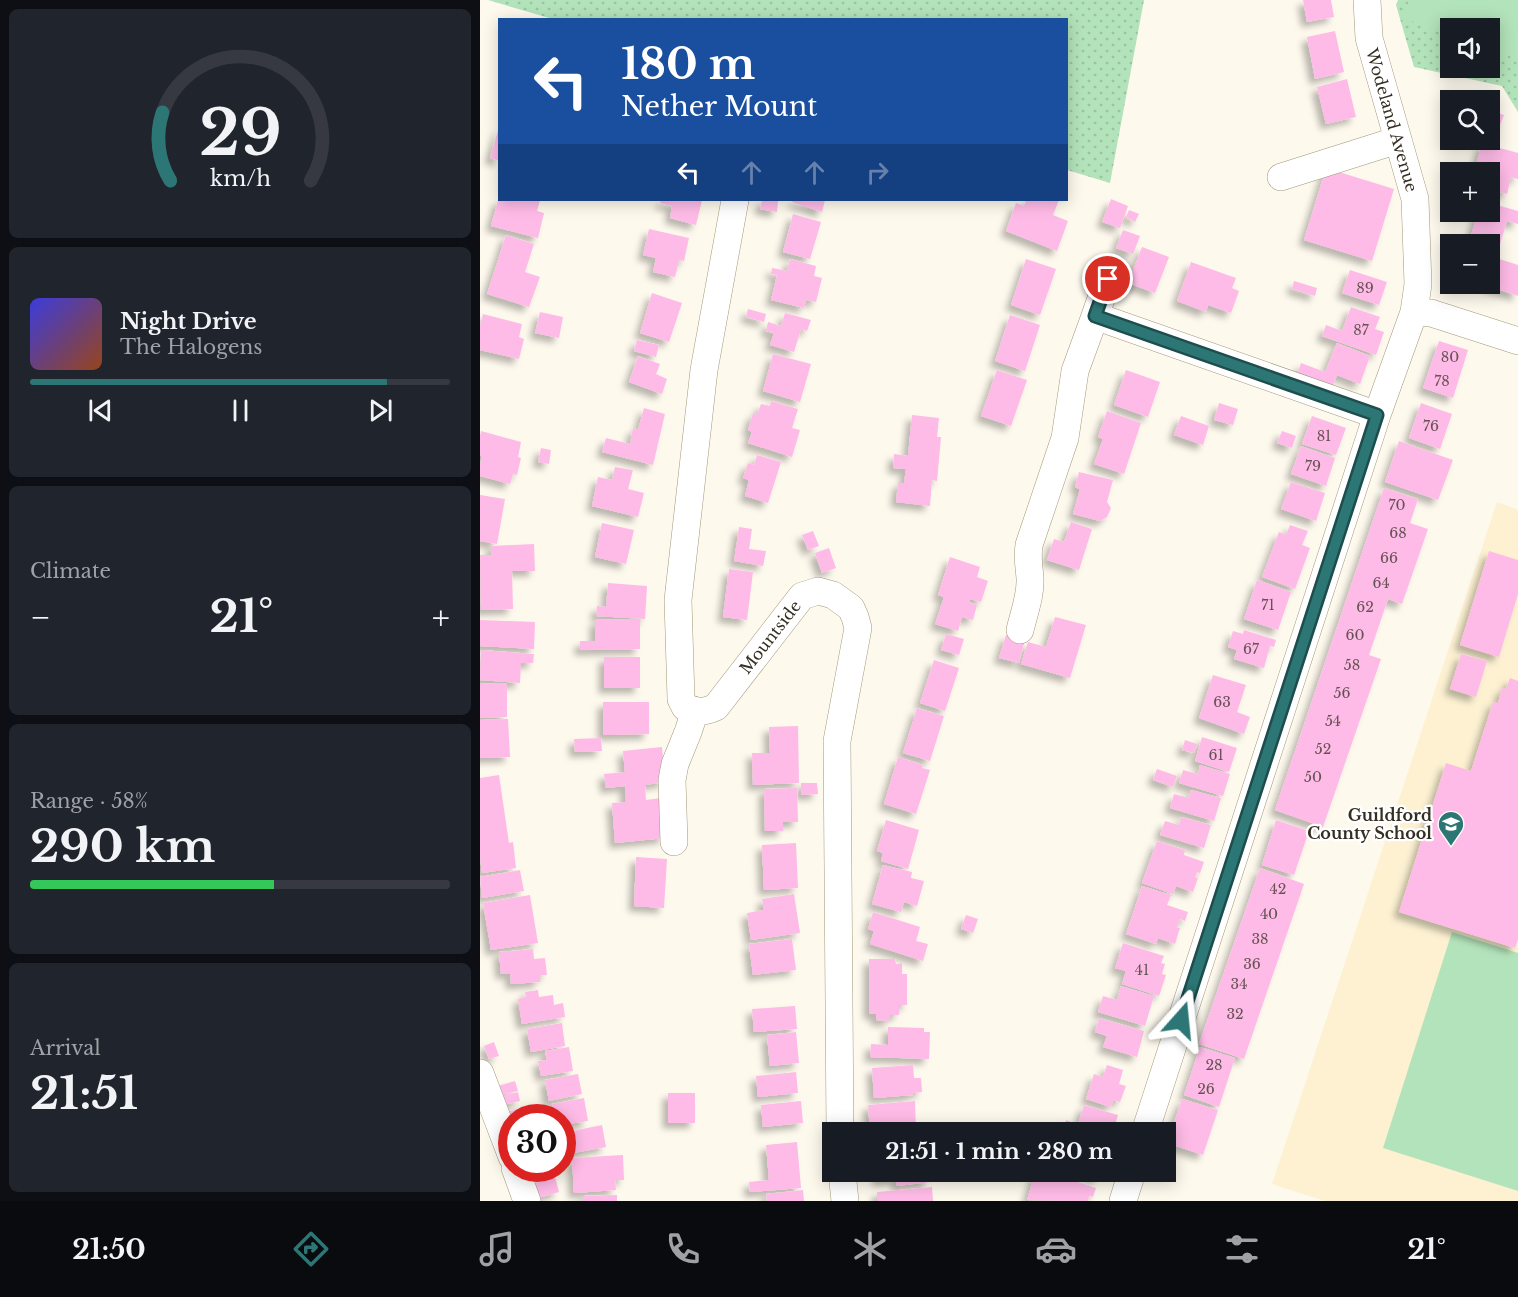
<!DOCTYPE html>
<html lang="en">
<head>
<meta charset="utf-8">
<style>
	:root { --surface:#171b24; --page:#20242c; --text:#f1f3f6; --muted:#9ea1a6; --line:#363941; --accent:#2c7675 }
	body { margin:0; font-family:"Libre Baskerville",serif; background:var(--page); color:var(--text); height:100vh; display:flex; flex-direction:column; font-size:22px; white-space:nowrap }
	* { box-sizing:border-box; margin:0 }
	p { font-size:20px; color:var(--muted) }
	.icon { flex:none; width:33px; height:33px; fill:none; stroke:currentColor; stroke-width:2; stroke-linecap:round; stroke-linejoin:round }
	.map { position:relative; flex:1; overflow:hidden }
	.details { display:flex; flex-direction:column; gap:9px; padding:9px; background:#0d0f14; width:480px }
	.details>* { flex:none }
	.hud { position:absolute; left:18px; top:18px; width:570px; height:183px; border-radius:0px; box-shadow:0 3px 15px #0003; background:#1a4fa0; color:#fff; overflow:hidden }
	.controls { position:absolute; left:960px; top:18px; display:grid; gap:12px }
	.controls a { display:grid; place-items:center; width:60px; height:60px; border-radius:0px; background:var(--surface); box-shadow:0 3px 15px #0003; font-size:30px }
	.speed { position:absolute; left:18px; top:1104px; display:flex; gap:12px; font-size:30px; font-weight:700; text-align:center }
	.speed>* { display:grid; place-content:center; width:78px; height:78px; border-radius:50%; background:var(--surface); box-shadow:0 3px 15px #0003; line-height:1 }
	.speed .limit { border:9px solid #d22; background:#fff; color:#111 }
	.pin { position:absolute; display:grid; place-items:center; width:51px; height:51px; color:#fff; margin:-26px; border:3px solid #fff; border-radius:50%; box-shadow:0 2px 6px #0007 }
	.me { position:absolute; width:66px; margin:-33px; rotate:18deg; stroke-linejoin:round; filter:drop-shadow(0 0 4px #0008) }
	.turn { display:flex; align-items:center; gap:21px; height:126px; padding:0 24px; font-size:27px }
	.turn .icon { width:78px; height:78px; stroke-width:2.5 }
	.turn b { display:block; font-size:42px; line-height:51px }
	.lanes { display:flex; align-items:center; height:57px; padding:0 24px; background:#0003; justify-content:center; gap:30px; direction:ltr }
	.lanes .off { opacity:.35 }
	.big { font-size:45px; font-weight:800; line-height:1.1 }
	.details .tile { flex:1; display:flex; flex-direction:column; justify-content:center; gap:9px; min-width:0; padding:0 21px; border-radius:9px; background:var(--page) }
	.details .dial { align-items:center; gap:0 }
	.dial svg { height:156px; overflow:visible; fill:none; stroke:var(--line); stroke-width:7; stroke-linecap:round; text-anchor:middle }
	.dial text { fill:var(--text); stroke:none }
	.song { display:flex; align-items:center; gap:18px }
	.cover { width:72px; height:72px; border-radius:9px; background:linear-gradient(135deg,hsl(240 70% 55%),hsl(20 70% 35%)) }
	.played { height:6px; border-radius:3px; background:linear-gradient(90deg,var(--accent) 85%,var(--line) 85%) }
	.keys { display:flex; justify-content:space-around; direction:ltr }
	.heat { display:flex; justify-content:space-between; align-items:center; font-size:33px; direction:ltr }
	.charge { height:9px; border-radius:4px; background:linear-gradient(90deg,#34c759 58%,var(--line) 0) }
	.trip { position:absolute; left:342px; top:1122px; width:354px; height:60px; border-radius:0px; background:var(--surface); box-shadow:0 3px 15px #0003; font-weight:800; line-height:60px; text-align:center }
	.tabs { display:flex; height:96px; justify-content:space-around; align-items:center; background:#090b0e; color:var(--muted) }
	.tabs .icon { width:42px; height:42px }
	.tabs .current { color:var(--accent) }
	.tabs b { font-size:27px; color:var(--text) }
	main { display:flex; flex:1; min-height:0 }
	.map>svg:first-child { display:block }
	.built { fill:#fdf1d2 }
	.park { fill:url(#park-dots); fill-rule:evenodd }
	.pitch { fill:#b3e3ba }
	.building { fill:#febbe7; filter:url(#shadow) }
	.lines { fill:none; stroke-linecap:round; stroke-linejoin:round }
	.minor-casing { stroke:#a3977a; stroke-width:28 }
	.minor { stroke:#fff; stroke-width:27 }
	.route-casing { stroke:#1d4d4c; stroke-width:15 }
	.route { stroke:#2c7675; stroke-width:10 }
	.labels { text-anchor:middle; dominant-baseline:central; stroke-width:4.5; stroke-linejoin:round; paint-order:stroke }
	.number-label { font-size:14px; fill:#665254 }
	.street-label { font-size:16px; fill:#342f23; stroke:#fff }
	.poi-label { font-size:16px; font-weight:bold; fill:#342f23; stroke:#fff; text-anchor:end }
</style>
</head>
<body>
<main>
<section class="details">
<div class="tile dial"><svg viewBox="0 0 100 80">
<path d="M14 69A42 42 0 1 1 86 69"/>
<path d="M14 69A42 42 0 0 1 10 34" stroke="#2c7675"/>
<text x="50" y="56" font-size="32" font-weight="700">29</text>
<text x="50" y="72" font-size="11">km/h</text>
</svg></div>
<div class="tile">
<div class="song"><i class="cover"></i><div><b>Night Drive</b><p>The Halogens</p></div></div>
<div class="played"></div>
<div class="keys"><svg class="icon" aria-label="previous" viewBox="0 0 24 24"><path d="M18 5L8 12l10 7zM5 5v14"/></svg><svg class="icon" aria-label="pause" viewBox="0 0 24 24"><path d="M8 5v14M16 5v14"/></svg><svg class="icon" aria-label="next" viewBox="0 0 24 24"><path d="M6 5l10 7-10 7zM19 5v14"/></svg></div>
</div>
<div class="tile"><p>Climate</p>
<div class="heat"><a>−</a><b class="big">21°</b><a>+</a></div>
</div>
<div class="tile"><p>Range · 58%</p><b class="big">290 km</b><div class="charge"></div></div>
<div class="tile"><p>Arrival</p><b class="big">21:51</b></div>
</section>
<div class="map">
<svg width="1038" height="1201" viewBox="0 0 1038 1201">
	<defs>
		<pattern id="park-dots" width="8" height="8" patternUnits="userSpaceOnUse" patternTransform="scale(1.5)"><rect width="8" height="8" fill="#b3e3ba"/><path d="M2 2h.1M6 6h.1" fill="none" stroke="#9bc3a0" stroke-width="1.8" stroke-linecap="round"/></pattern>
		<filter id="shadow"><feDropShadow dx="-5.5" dy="5.5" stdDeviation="3" flood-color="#0004"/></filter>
	</defs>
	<rect width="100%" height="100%" fill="#fef9ed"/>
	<path class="built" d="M1017 502 1038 510V1201H845L792 1184Z"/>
	<path class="park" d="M8 0H664L630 183 587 170 586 20H76Z
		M918 0H1038V112L1022 86 934 67 916 5ZM970 28H1010V68H970Z"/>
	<path class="pitch" d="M929 0H1038V59L1010 49V28H970V35L923 18Z
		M972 932 1038 953V1191L903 1148Z"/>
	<path class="building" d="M823 0H851L854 17 827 22Z
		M855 31 864 72 835 79 827 37Z
		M867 79 876 117 846 124 837 87Z
		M1010 110 1024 115 1019 128 1010 124Z
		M19 127 20 128V161L10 158Z
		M1002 143 1038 153V179L1031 177 1027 194 1010 189V172H994Z
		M846 168 914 189 892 261 824 240Z
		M631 199 648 206 640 228 622 222Z
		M18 200H60L57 211 64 213 58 238 11 226Z
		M181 200H222L216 225 190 218 192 206 180 203Z
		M282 200 298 201 297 212 280 209Z
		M313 200H345L342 212 312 202Z
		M546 200H579L573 215 588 221 577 251 526 231 536 203 544 206Z
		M1010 203 1038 211V224L1027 221 1018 251 1010 248V244H997L989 242 998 212H1010Z
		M649 210 659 214 655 222 646 217Z
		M313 214 341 222 330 259 303 252Z
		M169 229 209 238 204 261 199 260 195 277 173 272 176 258 163 255Z
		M643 230 660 236 653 254 636 248Z
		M26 235 54 244 45 272 60 277 49 307 7 294Z
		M662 247 689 257 675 293 648 283Z
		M1010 256 1038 265V296L1002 284H1010Z
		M310 259 336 266 334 276 342 278 336 302 326 300 324 308 291 300 297 275 291 274 292 268 307 271Z
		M546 259 576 269 560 315 531 305Z
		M711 262 756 278 752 288 759 291 751 313 728 305 726 312 697 301Z
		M870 270 907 282 899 305 862 293Z
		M814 281 837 288 835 296 812 289Z
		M172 293 202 303 189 342 160 333Z
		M871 307 900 317 895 329 904 332 896 355 842 336 846 325 862 331Z
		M268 309 286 314 284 322 266 317Z
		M60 312 83 317 79 338 55 333Z
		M305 313 331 320 327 331 321 329 314 352 290 345 294 333 286 331 288 322 301 326Z
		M3 314 42 324 39 337 44 339 39 359 0 350V326Z
		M530 315 560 325 545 371 515 361Z
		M157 340 179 345 176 357 154 351Z
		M959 341 988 350 973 398 943 388Z
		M857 343 890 356 880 384 857 375 852 388 817 375 821 363 845 372Z
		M293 354 331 364 320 402 283 391Z
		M158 356 180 364 176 374 187 379 182 394 149 382Z
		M517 370 547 380 531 426 501 416Z
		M646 370 680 382 668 417 634 405Z
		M291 401 318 409 312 428 320 430 312 457 268 443 272 432 268 430 273 413 277 415 281 404 290 406Z
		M739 403 758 409 753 425 734 420Z
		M941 403 972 414 960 449 929 438Z
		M164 408 185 414 173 465 122 452 126 438 150 444 153 428 158 430Z
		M627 411 661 423 644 474 614 464 623 439 618 437Z
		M432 415 459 418 457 437H461L457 481 452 480 450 506 416 502 418 483H424L426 469 413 468 414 454 428 456Z
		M701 416 729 426 723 445 694 435Z
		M832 416 866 428 856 455 822 444Z
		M1 431 41 442 38 457 41 458 37 475 33 474 30 484 0 476V465L2 456 0 455V436Z
		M802 431 816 436 812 448 797 443Z
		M919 441 973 460 958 500 905 482Z
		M821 446 855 458 846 486 811 474Z
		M61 448 71 450 69 464 58 462Z
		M277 455 301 462 288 503 265 496 269 480 263 478 268 463 274 465Z
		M135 467 153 470 148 489 164 493 158 517 112 506 118 477 132 480Z
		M599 472 633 480 627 502 631 508 627 517 620 521 593 514 600 489 595 487Z
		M811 482 845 493 836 521 801 509Z
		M904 488 938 499 930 523 948 529 922 604 908 599 889 655 901 659 843 827 795 810Z
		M0 495 25 499 17 544 0 541Z
		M591 522 612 529 599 570 567 560 574 539 584 542Z
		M122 523 154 530 146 564 115 557Z
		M810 525 828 531 822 545 830 548 815 589 782 577 799 532 806 535Z
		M259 527 272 529 269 549 286 551 283 566 254 561Z
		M333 531 339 546 328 550 322 535Z
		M54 544 55 571H32L33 609 1 610 0 555H11V546Z
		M349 548 356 568 342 573 335 553Z
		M1009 551 1038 560V594L1019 657 980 645Z
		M470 557 500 567 497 577 508 581 501 602 490 599 489 602 497 605 493 620 482 617 478 631 455 624 464 597 458 595Z
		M249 569 273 572 267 620 243 617Z
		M777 580 811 592 798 630 764 619Z
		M128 583 167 586 165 619 116 616 117 606 126 607Z
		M575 617 606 625 590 678 541 664 548 642 566 647Z
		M160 619V649L100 650V641H115V620Z
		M0 620 55 622 54 649 0 646Z
		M764 630 796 640 794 647 790 646 784 668 754 659 757 650 748 647 753 631 763 634Z
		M466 634 484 639 479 655 461 650Z
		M526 635 545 640 539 663 519 658Z
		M1 650 54 654 53 663H41L40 683 0 680Z
		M981 654 1007 661 996 697 970 689Z
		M124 657H160V688H124Z
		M454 660 479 668 465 711 440 703Z
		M733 675 766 685 757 712 770 717 764 734 719 718Z
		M1030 678 1038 681V939L1035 948 919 912 966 763 991 771 1013 702 1018 703 1022 688 1026 689Z
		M27 683V717L0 718V684Z
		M123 702H169V734L123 735Z
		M437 708 464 716 450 761 423 753Z
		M28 719 30 757 0 758V720Z
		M318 726 319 783 273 785 272 753H290L289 727Z
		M722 737 757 748 749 772 715 761Z
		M121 738 122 751 95 752 94 739Z
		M705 740 717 744 714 753 702 750Z
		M182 747 185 782 165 785 166 800 181 798 185 838 135 843 132 803 146 802 145 786 126 788 124 774 145 772 143 751Z
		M418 757 443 765 442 768 450 770 436 814 404 804Z
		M720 765 750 774 743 796 699 783 703 770 718 774Z
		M677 769 697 776 693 787 673 780Z
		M19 775 29 843 33 842 36 868 2 873 0 857V778Z
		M321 783H337L338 794 321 795Z
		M317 788 318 822H303V831H285L284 789Z
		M711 790 741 798 734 821 690 808 694 794 709 798Z
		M701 817 731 825 724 848 680 835 685 821 699 825Z
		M406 820 439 830 428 869 401 861 403 853 397 851Z
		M796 820 829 831 814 875 782 865Z
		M677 841 705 850 704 855 724 862 720 873 717 872 715 877 718 878 713 892 696 886 693 894 662 883Z
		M316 843 318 888 284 890 282 845Z
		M156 857 187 859 184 908 154 906Z
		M403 865 432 872 431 878 444 881 437 906 424 902 421 912 392 904Z
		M780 868 824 884 764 1059 719 1044Z
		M40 870 44 891 2 898 0 877Z
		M662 886 691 895 687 905 708 912 705 921 700 919 697 927 700 928 695 944 678 938 676 944 646 934Z
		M314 894 320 933 271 940 267 913 284 910 282 899Z
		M50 895 58 943 11 950 3 903Z
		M393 912 440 927 436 941 448 944 443 961 390 944 394 931 388 929Z
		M486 915 498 919 493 933 481 929Z
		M312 939 316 970 273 975 269 944Z
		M643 943 684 956 681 963 685 964 682 974 686 975 679 996 642 984 646 971 635 968Z
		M53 949 54 959 65 958 67 975H60V982L31 984 30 973 21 974 19 952Z
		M389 959H415L416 964 422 963V974H427V1005H419V1015H410V1021L396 1020V1014H389Z
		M641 986 674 996 665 1026 618 1012 623 996 637 1000Z
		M58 990 59 997 73 995 74 1005 83 1003 85 1017 42 1024 38 999 46 997 45 992Z
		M315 1006 317 1029 274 1032 272 1009Z
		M619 1018 664 1031 657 1057 623 1047 627 1036 615 1032Z
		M82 1023 85 1046 51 1052 47 1029Z
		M408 1027 444 1028V1032H450L449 1059 390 1057 391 1044 408 1045Z
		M316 1032 319 1063 290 1066 287 1035Z
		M14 1042 19 1056 9 1059 4 1046Z
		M89 1047 93 1071 61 1076 58 1061 67 1060 65 1051Z
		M720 1047 755 1058 739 1107 704 1095Z
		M433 1065 434 1078H441L442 1092 432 1093 433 1095 394 1098 392 1068Z
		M627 1065 643 1070 639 1084 646 1086 640 1102 633 1100 631 1107 606 1099 614 1074 623 1077Z
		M316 1072 318 1093 278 1097 276 1076Z
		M98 1074 102 1094 69 1101 65 1080Z
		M35 1081 38 1091 20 1095 18 1086Z
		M38 1092 40 1101 23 1105 21 1096Z
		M188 1093H215V1123H188Z
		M104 1098 108 1121 82 1125V1118H75L72 1104Z
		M702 1099 738 1110 723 1155 687 1143Z
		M321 1101 323 1123 283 1127 281 1105Z
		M435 1101 436 1132H390L388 1105Z
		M604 1105 638 1115 633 1132H582L586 1120 598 1124Z
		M45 1107 48 1118H32V1124L27 1112Z
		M122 1125 126 1147 88 1154 83 1133Z
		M317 1142 321 1188 270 1192 269 1182 289 1180 286 1145Z
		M143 1155 144 1180H135L136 1190 94 1193 92 1158Z
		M397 1172H449L450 1182 417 1186 416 1179 398 1181Z
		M582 1172 597 1177 595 1181 616 1188 613 1197 609 1196 608 1201 547 1200 555 1173 579 1181Z
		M597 1172H621L618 1179Z
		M75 1177 79 1192 55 1199 51 1184Z
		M452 1187 453 1201H397V1192Z
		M323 1190 324 1201H287L286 1194Z
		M137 1195V1201H103V1196Z"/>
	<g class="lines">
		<g class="minor-casing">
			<path id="minor" d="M801 177 918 140
				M255 200 224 370 198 600 201 699 205 707C218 712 223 713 236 707L322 596 338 591 353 595 371 608 375 617 378 628 357 741 360 1132
				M934 312 951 313 1038 341
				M615 316 628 279
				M540 630C544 613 551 595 550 578 549 565 547 559 549 545L585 438 595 371 615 316 897 415
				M194 842 192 780 195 764 208 732 215 711
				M0 1073 32 1157
				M665 1132 897 415 934 312 938 284 935 199 889 38 887 0
				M35 1168 47 1201
				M362 1172 365 1201
				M643 1201 652 1172"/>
		</g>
		<use href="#minor" class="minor"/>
	</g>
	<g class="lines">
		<g class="route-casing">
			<path id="route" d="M628 279 615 316 897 415 701 1020"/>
		</g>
		<use href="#route" class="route"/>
	</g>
	<defs>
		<g id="school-pin" transform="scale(1.35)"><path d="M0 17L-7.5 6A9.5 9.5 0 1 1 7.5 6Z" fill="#2c7675" stroke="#fff"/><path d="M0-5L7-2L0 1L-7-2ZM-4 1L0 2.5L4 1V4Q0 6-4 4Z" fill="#fff"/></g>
	</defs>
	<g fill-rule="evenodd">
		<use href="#school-pin" x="971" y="824"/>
	</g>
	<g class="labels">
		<g class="number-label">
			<text x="885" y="288">89</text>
			<text x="881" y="330">87</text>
			<text x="970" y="357">80</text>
			<text x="962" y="381">78</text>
			<text x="951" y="426">76</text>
			<text x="844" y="436">81</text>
			<text x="833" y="466">79</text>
			<text x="917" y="505">70</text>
			<text x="918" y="533">68</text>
			<text x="909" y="558">66</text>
			<text x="901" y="583">64</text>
			<text x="788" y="605">71</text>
			<text x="885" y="607">62</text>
			<text x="875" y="635">60</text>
			<text x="771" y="649">67</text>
			<text x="872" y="665">58</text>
			<text x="862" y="693">56</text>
			<text x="742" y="702">63</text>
			<text x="853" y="721">54</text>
			<text x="843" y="749">52</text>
			<text x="736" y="755">61</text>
			<text x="833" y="777">50</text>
			<text x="798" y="889">42</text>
			<text x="789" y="914">40</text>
			<text x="780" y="939">38</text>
			<text x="772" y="964">36</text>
			<text x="662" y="970">41</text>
			<text x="759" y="984">34</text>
			<text x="755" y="1014">32</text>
			<text x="734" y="1065">28</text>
			<text x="726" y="1089">26</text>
		</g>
		<g class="street-label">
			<text transform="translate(912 120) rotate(74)">Wodeland Avenue</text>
			<text transform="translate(290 637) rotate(-52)">Mountside</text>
		</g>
		<g class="poi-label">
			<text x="952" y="815">Guildford<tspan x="952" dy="18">County School</tspan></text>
		</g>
	</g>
</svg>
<div class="controls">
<a><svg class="icon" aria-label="sound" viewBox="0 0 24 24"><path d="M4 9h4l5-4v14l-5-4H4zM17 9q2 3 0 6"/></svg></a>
<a><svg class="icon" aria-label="search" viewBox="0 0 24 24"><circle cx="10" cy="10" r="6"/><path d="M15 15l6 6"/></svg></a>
<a>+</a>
<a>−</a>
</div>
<div class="speed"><div class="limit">30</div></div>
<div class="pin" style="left:628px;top:279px;background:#d93025"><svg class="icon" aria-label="arrive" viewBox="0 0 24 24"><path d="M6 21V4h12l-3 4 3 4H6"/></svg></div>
<svg class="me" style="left:701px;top:1020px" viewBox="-20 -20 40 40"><path d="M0-17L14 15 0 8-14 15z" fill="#2c7675" stroke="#fff" stroke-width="4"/></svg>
<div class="trip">21:51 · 1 min · 280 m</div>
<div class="hud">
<div class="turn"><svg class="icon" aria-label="left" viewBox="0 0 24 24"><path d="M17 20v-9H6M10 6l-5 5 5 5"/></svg><div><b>180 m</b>Nether Mount</div></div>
<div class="lanes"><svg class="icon" aria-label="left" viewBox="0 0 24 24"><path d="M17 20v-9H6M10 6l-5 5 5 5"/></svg><svg class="icon off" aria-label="ahead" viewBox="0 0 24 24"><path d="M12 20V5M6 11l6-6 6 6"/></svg><svg class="icon off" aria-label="ahead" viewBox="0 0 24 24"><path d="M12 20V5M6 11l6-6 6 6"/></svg><svg class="icon off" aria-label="right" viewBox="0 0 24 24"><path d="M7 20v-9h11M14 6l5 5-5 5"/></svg></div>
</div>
</div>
</main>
<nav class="tabs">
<b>21:50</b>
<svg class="icon current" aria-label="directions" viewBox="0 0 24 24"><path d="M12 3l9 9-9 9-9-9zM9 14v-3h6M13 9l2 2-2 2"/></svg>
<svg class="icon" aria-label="music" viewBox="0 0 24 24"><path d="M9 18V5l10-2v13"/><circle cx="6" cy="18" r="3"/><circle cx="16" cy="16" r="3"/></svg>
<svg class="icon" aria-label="phone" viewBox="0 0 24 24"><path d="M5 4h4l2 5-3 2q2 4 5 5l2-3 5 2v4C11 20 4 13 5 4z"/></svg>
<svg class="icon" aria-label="climate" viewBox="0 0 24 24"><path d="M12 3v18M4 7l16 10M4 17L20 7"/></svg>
<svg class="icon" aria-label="car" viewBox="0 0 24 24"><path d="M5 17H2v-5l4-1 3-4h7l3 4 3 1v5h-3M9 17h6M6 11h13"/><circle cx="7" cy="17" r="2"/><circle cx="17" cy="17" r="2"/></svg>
<svg class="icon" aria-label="filters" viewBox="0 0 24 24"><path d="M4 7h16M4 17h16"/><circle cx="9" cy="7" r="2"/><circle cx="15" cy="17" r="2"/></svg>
<b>21°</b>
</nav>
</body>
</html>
